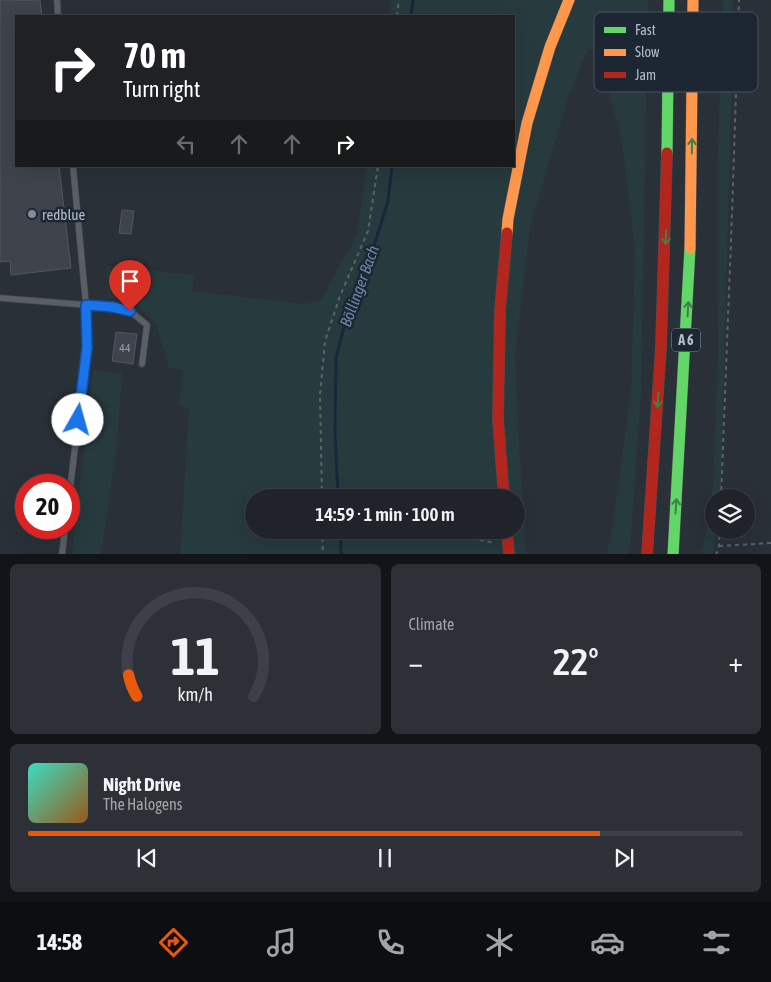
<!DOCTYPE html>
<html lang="en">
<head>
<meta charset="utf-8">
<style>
	:root { --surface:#20242a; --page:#2d3036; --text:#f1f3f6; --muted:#a2a4a8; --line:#3d4147; --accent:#ea580c }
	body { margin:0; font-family:"Asap Condensed",sans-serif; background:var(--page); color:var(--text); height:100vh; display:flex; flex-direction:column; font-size:19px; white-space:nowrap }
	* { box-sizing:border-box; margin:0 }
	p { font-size:16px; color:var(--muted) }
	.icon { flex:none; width:28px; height:28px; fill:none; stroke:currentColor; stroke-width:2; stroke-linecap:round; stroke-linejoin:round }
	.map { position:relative; height:554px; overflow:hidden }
	.drawer { display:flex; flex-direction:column; gap:10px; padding:10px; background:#121417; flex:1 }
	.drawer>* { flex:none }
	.banner { position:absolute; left:15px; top:15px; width:500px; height:152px; border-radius:0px; box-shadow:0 5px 20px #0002,0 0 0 1px var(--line); background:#202124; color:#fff; overflow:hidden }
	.controls { position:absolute; left:705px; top:489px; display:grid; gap:10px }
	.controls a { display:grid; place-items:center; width:50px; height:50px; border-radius:50%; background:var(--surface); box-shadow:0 5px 20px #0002,0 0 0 1px var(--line); font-size:25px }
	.speed { position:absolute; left:15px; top:474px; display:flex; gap:10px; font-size:25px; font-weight:700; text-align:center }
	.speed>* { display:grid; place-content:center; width:65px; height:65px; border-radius:50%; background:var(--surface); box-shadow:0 5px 20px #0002,0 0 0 1px var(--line); line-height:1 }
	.speed .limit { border:8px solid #d22; background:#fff; color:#111 }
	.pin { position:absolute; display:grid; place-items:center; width:42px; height:42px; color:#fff; margin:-51px -21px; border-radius:50% 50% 50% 0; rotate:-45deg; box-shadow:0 0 5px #0007 }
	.pin .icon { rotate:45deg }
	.me { position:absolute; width:55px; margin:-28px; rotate:7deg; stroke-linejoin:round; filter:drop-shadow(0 0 4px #0008) }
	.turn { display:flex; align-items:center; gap:18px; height:105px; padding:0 25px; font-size:22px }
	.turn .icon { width:65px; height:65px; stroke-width:2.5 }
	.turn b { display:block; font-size:35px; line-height:42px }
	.lanes { display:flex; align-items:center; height:48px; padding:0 25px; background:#0003; justify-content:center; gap:25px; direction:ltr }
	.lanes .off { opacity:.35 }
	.big { font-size:38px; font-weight:600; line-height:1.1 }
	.drawer .card { flex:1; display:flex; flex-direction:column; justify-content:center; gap:8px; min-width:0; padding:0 18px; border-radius:8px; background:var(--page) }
	.drawer .dial { align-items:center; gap:0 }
	.dial svg { height:130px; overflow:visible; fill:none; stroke:var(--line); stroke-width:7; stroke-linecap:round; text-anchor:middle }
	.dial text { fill:var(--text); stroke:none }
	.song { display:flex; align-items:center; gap:15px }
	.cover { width:60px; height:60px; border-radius:8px; background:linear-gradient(135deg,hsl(170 70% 55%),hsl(30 70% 35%)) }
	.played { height:5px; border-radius:2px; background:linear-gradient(90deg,var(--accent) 80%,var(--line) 80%) }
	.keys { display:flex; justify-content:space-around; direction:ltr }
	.heat { display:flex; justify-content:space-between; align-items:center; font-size:28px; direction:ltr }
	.drawer .tiles { flex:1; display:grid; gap:10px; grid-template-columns:1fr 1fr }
	.card:last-child { grid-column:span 2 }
	.trip { position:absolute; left:245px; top:489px; width:280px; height:50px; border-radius:25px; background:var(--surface); box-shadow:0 5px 20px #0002,0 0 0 1px var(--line); font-weight:600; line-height:50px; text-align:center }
	.dock { display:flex; height:80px; justify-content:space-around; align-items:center; background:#0d0e11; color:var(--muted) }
	.dock .icon { width:35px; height:35px }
	.dock .active { color:var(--accent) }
	.dock b { font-size:22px; color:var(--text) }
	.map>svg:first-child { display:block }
	.green { fill:#273a3e; fill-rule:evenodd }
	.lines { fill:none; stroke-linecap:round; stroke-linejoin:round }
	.stream { stroke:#19273c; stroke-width:3 }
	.building { fill:#3f444c; stroke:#52575f }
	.lane-casing { stroke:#484c55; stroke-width:7 }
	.fast-casing { stroke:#484c55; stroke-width:12 }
	.slow-casing { stroke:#484c55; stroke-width:12 }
	.jam-casing { stroke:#484c55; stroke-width:12 }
	.path { stroke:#5c6268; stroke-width:2; stroke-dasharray:4 4; stroke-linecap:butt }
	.lane { stroke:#5a5e66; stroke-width:5.5 }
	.fast { stroke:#63d668; stroke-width:11 }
	.slow { stroke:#ff974d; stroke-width:11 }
	.jam { stroke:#b3261e; stroke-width:11 }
	.oneway { stroke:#407e4e }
	.route-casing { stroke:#114b97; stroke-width:12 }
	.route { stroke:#1a73e8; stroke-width:9 }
	.poi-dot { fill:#848b96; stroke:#1d2633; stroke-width:2 }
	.labels { text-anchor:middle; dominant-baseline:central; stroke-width:5; stroke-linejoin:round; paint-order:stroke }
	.number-label { font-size:12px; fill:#979eaa }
	.shield { fill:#1d2633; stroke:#878f9c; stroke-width:1 }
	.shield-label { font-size:14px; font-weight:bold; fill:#b4bcc9 }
	.poi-label { font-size:15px; fill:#b4bcc9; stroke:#1d2633; text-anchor:start }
	.water-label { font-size:16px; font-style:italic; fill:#6d86a8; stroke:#1d2633 }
	.key { fill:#1d2633; stroke:#4a5360; stroke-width:1 }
	.key-label { font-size:14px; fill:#b4bcc9 }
</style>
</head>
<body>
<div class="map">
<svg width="771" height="555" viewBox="0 0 771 555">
	<rect width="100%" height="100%" fill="#2a3038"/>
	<path class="green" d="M391 0H648L641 392 630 554H607L613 524 631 392 635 249 621 136 597 52 588 49 569 94 530 227 515 356 520 458 526 554H180L189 408 179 406 183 370 169 368 156 323 131 299 107 298 106 266 194 275 192 291 304 304 320 301 357 235 367 166H514V16H389ZM254 498H516V530H254Z
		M723 0H733C731 166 724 332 721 497L714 498V530H717L713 554 702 555 713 483 718 359 717 177Z
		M93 370 122 374 117 446 101 554H72Z"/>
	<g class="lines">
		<path class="stream" d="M411 16 413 0
			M338 498 335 430 336 358 350 303 372 252 388 201 392 166
			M340 530 341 555"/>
	</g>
	<path class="building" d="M0 0H40L42 16H16V166H59L71 268 11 275 10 261 0 262Z
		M122 210 134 211 131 234 119 233Z
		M116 332 137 334 133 364 112 361Z"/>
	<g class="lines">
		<g class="lane-casing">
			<path id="lane" d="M57 0 58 16
				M0 298 112 307 130 311 147 325 142 364
				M69 497 87 348 86 305 73 166
				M62 555 65 528"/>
		</g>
		<g class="fast-casing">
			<path id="fast" d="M667 153 669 0
				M673 555 690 248"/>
		</g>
		<g class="slow-casing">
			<path id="slow" d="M507 233 508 219 527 123 550 47 569 0
				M690 248 693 0"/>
		</g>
		<g class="jam-casing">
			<path id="jam" d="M504 498 498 419 500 310 507 233
				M507 530 509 555
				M647 555 661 347 667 153"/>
		</g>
		<path class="path" d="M397 16 399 0
			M322 498 320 395 325 341 340 296 368 231 378 166
			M721 498 732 214 739 0
			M322 530 323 555
			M458 530 475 539 495 543
			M719 546 771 543
			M716 555 719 546V530"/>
		<use href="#lane" class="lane"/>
		<use href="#fast" class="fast"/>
		<use href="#slow" class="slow"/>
		<use href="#jam" class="jam"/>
	</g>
	<defs><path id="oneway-shaft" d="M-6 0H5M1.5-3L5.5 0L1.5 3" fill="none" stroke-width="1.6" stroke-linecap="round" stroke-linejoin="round" transform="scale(1.25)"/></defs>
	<g class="oneway">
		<use href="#oneway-shaft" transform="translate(692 146) rotate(-89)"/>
		<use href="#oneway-shaft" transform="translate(666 237) rotate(92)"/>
		<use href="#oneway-shaft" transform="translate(688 309) rotate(-87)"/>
		<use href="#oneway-shaft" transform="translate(658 400) rotate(93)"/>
		<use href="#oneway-shaft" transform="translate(676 506) rotate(-86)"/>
	</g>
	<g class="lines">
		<g class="route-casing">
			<path id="route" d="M78 420 87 348 86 305 112 307 130 311"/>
		</g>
		<use href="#route" class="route"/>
	</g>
	<circle class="poi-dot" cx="32" cy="214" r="5"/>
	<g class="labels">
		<g class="number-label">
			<text x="125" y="348">44</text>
		</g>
		<rect class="shield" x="672" y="328.5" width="28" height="23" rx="4"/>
		<g class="shield-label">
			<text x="686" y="340">A 6</text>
		</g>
		<g class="poi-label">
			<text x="42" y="214">redblue</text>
		</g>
		<g class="water-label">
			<text transform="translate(359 286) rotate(-70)">Böllinger Bach</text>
		</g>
	</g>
	<rect x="594" y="12" width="164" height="80" rx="8" class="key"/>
	<rect x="604" y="27" width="22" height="6" fill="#63d668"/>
	<rect x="604" y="49" width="22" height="7" fill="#ff974d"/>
	<rect x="604" y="72" width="22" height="6" fill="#b3261e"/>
	<g class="key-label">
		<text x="635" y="35">Fast</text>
		<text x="635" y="57">Slow</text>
		<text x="635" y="80">Jam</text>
	</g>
</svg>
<div class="controls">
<a><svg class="icon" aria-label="layers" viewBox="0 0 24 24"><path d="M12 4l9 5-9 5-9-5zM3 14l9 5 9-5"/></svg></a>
</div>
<div class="speed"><div class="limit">20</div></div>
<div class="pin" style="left:130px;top:311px;background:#d93025"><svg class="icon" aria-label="arrive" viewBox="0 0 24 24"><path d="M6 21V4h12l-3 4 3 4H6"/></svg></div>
<svg class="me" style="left:78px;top:420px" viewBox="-20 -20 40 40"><circle r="19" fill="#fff"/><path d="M0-13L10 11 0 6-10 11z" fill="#1a73e8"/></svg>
<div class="trip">14:59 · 1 min · 100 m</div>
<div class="banner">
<div class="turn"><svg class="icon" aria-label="right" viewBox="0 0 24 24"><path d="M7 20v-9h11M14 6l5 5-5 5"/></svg><div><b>70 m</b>Turn right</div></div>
<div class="lanes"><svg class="icon off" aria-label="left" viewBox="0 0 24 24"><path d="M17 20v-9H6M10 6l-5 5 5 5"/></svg><svg class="icon off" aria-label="ahead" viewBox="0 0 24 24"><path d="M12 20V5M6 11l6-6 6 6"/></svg><svg class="icon off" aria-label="ahead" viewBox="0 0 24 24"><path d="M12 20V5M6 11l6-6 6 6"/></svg><svg class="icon" aria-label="right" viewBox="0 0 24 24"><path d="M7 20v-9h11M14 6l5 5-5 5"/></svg></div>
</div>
</div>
<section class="drawer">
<div class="tiles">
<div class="card dial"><svg viewBox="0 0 100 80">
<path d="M14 69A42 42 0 1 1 86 69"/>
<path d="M14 69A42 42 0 0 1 9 56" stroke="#ea580c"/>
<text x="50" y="56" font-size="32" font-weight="700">11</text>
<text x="50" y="72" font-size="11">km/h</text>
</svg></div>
<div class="card"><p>Climate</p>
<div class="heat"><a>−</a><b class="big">22°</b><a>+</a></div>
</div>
<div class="card">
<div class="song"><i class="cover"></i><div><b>Night Drive</b><p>The Halogens</p></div></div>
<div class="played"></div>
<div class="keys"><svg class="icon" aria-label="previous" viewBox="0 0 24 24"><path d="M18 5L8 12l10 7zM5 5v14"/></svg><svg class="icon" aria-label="pause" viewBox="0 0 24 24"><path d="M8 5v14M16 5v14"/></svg><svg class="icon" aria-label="next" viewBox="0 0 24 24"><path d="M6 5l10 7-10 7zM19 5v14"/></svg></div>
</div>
</div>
</section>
<nav class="dock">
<b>14:58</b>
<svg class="icon active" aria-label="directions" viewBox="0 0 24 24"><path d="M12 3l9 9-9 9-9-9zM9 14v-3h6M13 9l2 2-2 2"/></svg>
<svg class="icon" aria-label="music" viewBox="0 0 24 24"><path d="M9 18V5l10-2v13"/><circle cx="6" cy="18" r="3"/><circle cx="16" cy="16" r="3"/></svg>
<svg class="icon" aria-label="phone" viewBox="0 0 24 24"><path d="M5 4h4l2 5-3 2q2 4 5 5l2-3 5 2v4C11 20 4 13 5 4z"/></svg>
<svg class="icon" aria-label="climate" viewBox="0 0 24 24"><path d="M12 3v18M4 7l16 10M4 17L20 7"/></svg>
<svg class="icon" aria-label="car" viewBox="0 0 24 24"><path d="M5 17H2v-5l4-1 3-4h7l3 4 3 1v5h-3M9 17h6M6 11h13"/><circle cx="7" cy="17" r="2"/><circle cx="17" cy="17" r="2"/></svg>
<svg class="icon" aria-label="filters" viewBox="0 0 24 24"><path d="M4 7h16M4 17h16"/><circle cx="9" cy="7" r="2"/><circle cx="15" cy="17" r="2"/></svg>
</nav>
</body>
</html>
